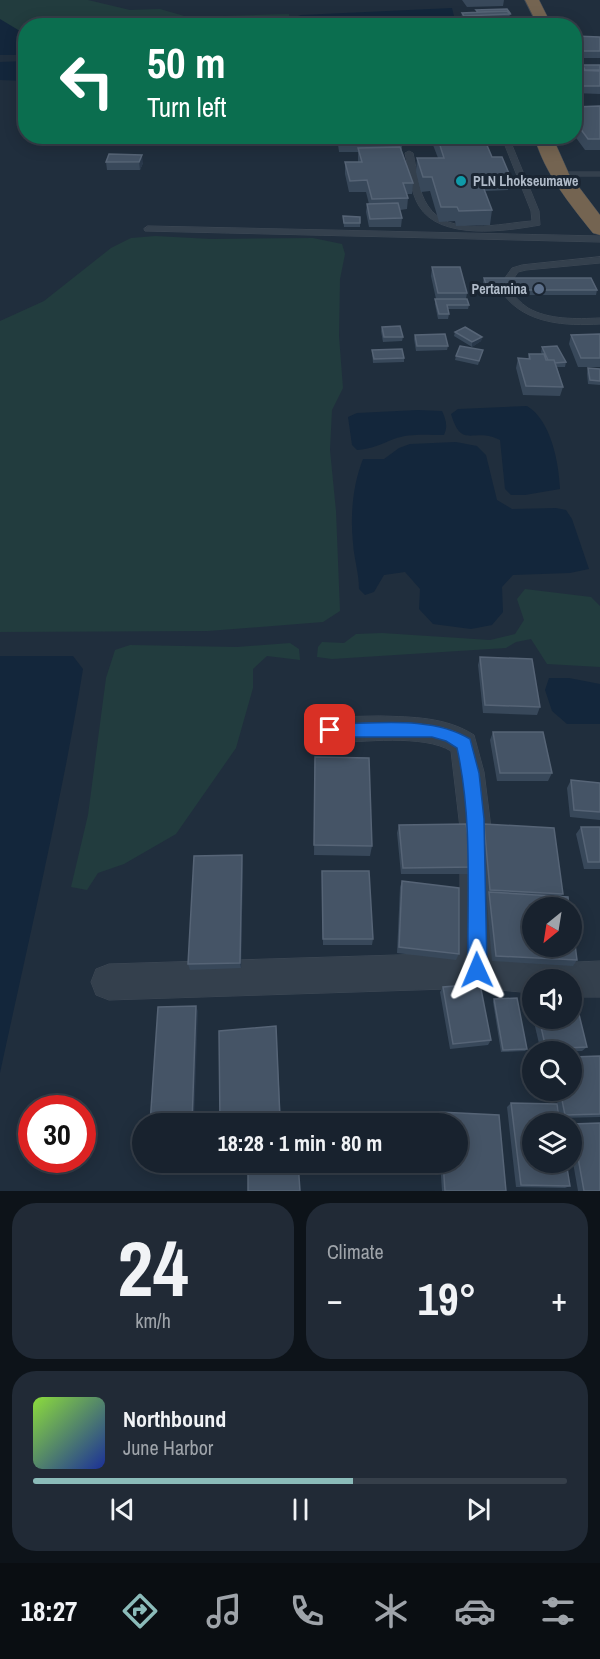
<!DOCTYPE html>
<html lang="en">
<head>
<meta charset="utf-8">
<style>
	:root { --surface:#18222e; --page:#212a36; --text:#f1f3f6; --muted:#9fa4aa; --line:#363f4a; --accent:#8bbbb9 }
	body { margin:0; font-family:"Archivo Narrow",sans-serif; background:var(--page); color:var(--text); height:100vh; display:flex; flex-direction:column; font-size:22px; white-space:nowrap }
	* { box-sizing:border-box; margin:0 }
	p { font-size:20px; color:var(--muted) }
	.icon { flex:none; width:33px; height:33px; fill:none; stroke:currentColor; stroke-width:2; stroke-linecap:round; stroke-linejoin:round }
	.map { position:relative; height:1191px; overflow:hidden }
	.sheet { display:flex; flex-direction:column; gap:12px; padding:12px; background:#0d1319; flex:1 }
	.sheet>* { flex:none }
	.hud { position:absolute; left:18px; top:18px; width:564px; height:126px; border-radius:24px; box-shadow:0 3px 15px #0003,0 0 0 2px var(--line); background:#0b6e4f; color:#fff; overflow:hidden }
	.needle { width:39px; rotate:210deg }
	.controls { position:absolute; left:522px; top:897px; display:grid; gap:12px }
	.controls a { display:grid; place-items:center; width:60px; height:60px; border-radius:50%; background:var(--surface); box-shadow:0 3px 15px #0003,0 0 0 2px var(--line); font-size:30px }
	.speed { position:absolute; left:18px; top:1095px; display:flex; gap:12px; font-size:30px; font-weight:700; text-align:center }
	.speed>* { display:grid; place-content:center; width:78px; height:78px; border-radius:50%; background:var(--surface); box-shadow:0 3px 15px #0003,0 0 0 2px var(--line); line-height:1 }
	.speed .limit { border:9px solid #d22; background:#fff; color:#111 }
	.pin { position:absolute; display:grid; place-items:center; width:51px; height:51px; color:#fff; margin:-26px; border-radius:12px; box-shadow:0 3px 9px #0006 }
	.me { position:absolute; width:66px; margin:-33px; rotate:359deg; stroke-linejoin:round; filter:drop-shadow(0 0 4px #0008) }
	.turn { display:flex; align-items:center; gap:21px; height:126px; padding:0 30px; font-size:27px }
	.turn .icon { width:78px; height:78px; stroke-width:2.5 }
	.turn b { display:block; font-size:42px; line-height:51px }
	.big { font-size:45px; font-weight:700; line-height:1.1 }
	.sheet .tile { flex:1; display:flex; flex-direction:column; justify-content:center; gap:9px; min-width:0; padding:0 21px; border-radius:24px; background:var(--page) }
	.sheet .dial { align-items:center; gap:0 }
	.dial b { font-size:78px; line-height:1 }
	.song { display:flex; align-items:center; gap:18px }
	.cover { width:72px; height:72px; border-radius:9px; background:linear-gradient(135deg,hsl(90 70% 55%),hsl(230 70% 35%)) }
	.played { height:6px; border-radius:3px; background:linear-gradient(90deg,var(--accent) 60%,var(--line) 60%) }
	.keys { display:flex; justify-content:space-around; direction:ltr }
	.heat { display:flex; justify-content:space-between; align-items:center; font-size:33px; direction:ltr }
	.sheet .tiles { flex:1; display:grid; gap:12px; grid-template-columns:1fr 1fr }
	.tile:last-child { grid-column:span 2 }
	.trip { position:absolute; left:132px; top:1113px; width:336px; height:60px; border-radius:30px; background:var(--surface); box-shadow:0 3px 15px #0003,0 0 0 2px var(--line); font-weight:700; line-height:60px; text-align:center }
	.tabs { display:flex; height:96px; justify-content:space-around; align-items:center; background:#0a0e12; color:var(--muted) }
	.tabs .icon { width:42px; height:42px }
	.tabs .selected { color:var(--accent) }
	.tabs b { font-size:27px; color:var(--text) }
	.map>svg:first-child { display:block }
	.green { fill:#223c3e }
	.water { fill:#13263b }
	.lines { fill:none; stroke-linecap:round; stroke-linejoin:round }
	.lane-casing { stroke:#3e4956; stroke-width:1 }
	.street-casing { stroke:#3e4956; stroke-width:1 }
	.highway-casing { stroke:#404b58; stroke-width:1 }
	.lane { fill:#34404d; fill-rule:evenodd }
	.street { fill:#34404d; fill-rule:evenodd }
	.highway { fill:#746451; fill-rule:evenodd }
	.wall { fill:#38485a }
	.shaded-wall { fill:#29384a }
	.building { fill:#455466; stroke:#566476; stroke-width:1.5 }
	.route { fill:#1a73e8; stroke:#114b97; stroke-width:1.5 }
	.culture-dot { fill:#0f9aa8; stroke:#1a2532; stroke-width:2 }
	.service-dot { fill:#5c6f8a; stroke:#1a2532; stroke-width:2 }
	.labels { text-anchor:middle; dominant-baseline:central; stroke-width:6; stroke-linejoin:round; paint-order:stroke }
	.far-poi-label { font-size:14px; font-weight:bold; fill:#b0bbc9; stroke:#1a2532; text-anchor:start }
</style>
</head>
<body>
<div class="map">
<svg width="600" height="1191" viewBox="0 0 600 1191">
	<rect width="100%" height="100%" fill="#202e3d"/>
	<path class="green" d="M0 0H88L130 10 160 9 188 17 289 14 290 26 228 22 200 26H26L25 47 0 49Z
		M155 236 211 239 313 238 342 244 345 254 340 279 339 336 343 388 332 410 330 450 336 511 340 611 323 622 208 631 0 632V321L44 301 111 248 131 238Z
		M525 589 591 597 600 606V667L547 664 531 639 516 642 506 648 332 659 317 657 318 647 322 642 344 643 356 634 382 633 490 640 515 634 524 620 517 599Z
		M290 643 299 649 300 660 267 656 253 669V688L236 748 176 834 124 864 98 873 87 890 71 887 88 815 106 678 115 650 130 645 237 647Z"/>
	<path class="water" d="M452 8 456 24 450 25H297L295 17 301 15Z
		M0 19 25 34V55H0Z
		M25 61V81L0 80V62Z
		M527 406C551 420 559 463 560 489L525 495H511L505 489 500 440C474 426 462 451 451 414L458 409Z
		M418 410 442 411C446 419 448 427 444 435 428 435 409 433 394 439 381 444 372 449 357 450L352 445 348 417 357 413Z
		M456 442 477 446 486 455 497 500 512 509 556 508 566 510 572 519 589 569 570 573 513 575 502 587 503 612 492 625 471 629 433 624 419 609 420 589 405 572 384 575 374 592 365 595 359 589C359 573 354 559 353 543 350 515 353 484 363 459H384L399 448 410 444Z
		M0 656H73L83 669C61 805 29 938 0 1073Z
		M549 678H569L600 684V724H567L552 711 545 690Z"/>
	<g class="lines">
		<g class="lane-casing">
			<path id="lane" d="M539 136 548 138 512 145 539 211 540 225C506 231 440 241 419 206 410 191 409 170 405 153L409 151 413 153C417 170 418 192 428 206 449 238 501 223 532 221L531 211 504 143Z
				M561 172H600V176H558L557 174Z
				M148 226 600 236V242L145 231 144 229Z
				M600 257V263L526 270 518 272 510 284 502 282 512 268 522 265Z
				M509 292C516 296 520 303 528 308 549 320 576 319 600 318V324C566 326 526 324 504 295Z"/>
		</g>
		<g class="street-casing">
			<path id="street" d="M380 716C413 717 446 717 474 735L484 772 491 828 494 954 577 962 600 961V997H572V980H532V993L477 988 109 1000 96 995 91 982 96 969 109 964 460 953V828L451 751C424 734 362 742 330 743L320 739 316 730 320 721 330 717Z"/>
		</g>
		<g class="highway-casing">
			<path id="highway" d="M525 0H539L552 26H538Z
				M534 136H552L569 174 600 215V235L593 233C569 203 545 174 534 136Z"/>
		</g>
		<use href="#lane" class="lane"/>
		<use href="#street" class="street"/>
		<use href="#highway" class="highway"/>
	</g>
	<path class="wall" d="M462 0H504L503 6 467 7Z
		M476 10 510 13 509 21 463 23 461 20 462 13 476 12Z
		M574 36 600 43V58H574Z
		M582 65H600V94L574 93V70H582L581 69Z
		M600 106V150H585L574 135V107Z
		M328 136H400L402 143V151L413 183 412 194H407L408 198 407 209 400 210 402 218 401 227H369L366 212 367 204H369L366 192H349L345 174V162H358V152H339L337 137Z
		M434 136H483L492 157 510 176 508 190 485 191 492 210 490 225 456 226 455 221 439 222 430 191 421 192 416 172 417 158H438L433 145Z
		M106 162 143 163 140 170H107Z
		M343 216 360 223V227H344Z
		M432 267 467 293 466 299 469 305 468 309H448L449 314 448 319H438L435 304 436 299 431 276Z
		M484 278 597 290 596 295H487L483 282Z
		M382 327 403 337 402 341 383 342 381 331Z
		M455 332 482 337 481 341 472 347 454 336Z
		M600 334V367H578L569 344 571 335Z
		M415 335 448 346 447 350 416 351 414 339Z
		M542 347 566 362 565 367H557L563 387 560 396 523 395 516 368 518 358 528 359 529 354H542L541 352Z
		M372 350 404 358V362L373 363Z
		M483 350 478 365 455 360 456 356Z
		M588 368 600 369V385L588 384 587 373Z
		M480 657 540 707 537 715 483 713 478 665Z
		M493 732 552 773 548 781H497L490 740Z
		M315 757 372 846 370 856 314 855Z
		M571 780 600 783V820L570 817 567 788Z
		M484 824 563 894 561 896 577 960 573 966 492 961 481 831Z
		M399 825 473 867 470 874H401L397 833Z
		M581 827H600V869H584L576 834Z
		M243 862 241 968 190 970 188 964Z
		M322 871 373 939 372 945H323Z
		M402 881 459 954 456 960 397 953 400 887Z
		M443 987 491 1040 488 1045 450 1049 440 992Z
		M532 993V1015L529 998Z
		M494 999 527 1049 525 1051 501 1052 493 1002Z
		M533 1018H572L587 1047 582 1051 541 1052Z
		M276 1026 281 1123 220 1124Z
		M600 1056V1117L560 1118 555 1090H572Z
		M511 1103 570 1186 565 1188 516 1187 507 1107Z
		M439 1112 499 1115 506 1191H442L440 1162H458V1124H437V1116Z
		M572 1124 600 1191H578L572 1157Z"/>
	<path class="shaded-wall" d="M142 155 143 163 140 170 139 162Z
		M482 337 481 341 472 347V342Z
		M242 855 243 862 241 968 240 963Z
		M196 1006 198 1011 194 1124H192Z"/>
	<path class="building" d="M507 9 510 13H509L507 11 478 12 476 10Z
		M507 11 510 14 464 16 462 13Z
		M574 36 600 37V51H574Z
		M582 65H600V70H585Z
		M574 70 600 71V86H575Z
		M600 106V139H588L574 120V107Z
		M338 136H400L402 143 339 144Z
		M437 136H483L492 157H502L510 176H479L492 210 459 211 457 207H441L432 177H423L417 158H444Z
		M400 147 413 183H403L408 198 372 199 367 180 350 181 345 162H362L358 148Z
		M109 154 142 155 139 162H106Z
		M398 203 402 218 370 219 367 204Z
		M343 216 360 217V223H344Z
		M432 267H460L467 293H438Z
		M484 278H591L597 290H488Z
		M435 299H467L469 305H447L449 314H439Z
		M400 326 403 337H384L382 327Z
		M465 327 482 337 472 342 455 332Z
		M445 334 448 346H417L415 335Z
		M600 334V358H581L571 335Z
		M460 346 483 350 479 361 456 356Z
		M557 346 566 362 555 363 554 360H548L542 347Z
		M402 349 404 358 374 359 372 350Z
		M529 354H544L546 360H554L563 387 526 386 518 358 530 359Z
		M588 368 600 369V381L590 380Z
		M480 657 532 659 540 707 485 705Z
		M493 732H543L552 773H500Z
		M315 757 369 758 372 846 314 845Z
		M571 780 600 783V812L574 810Z
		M466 824 473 867 403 868 399 825Z
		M484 824 554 828 563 894 490 890Z
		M581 827H600V862H588Z
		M242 855 240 963 188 964 194 856Z
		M322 871H369L373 939H323Z
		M402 881 459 888V954L399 947Z
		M489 892 568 897 569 908H532V946H572V921L577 960 496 956Z
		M480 984 491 1040 453 1044 443 987Z
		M572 990H573L587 1047 546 1049 539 1018H572Z
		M517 998 527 1049 503 1050 494 999Z
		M196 1006 192 1124H150L158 1007Z
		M276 1026 280 1119 220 1124 219 1031Z
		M600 1056V1114L565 1115 560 1090H572V1057Z
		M511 1103 557 1104 560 1124H532V1162H566L570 1186 521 1185Z
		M439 1112 499 1115 506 1191H445L443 1162H458V1124H440Z
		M600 1123V1191H584L572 1124Z
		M248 1162H298L300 1191H248Z"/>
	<path class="route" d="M330 724C374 724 431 715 470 739L479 773 484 819 487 970 484 976 477 979 471 976 468 970C467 896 473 820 457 748L446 741 432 737H330L324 735 322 730 324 726Z"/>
	<circle class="culture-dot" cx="461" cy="181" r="6"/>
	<circle class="service-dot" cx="539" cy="289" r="6"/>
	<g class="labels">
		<g class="far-poi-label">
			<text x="473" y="181">PLN Lhokseumawe</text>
			<text x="527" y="289" text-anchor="end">Pertamina</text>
		</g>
	</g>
</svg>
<div class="controls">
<a><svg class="needle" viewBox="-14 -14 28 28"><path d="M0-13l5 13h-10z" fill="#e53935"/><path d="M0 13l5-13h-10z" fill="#9fa4aa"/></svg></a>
<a><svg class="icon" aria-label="sound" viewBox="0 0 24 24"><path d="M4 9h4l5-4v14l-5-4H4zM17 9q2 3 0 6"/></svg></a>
<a><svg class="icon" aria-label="search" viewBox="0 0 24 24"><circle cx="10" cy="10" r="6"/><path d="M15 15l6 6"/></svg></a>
<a><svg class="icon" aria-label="layers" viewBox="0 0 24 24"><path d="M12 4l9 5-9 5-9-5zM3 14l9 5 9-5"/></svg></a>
</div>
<div class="speed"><div class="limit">30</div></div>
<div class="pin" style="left:330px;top:730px;background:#d93025"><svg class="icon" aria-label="arrive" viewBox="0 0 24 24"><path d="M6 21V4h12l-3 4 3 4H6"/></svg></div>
<svg class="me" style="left:477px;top:970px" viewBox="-20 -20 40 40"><path d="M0-17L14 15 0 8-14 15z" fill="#1a73e8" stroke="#fff" stroke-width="4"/></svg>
<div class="trip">18:28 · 1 min · 80 m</div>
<div class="hud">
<div class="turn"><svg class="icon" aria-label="left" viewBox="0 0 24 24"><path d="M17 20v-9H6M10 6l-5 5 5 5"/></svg><div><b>50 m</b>Turn left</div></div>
</div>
</div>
<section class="sheet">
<div class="tiles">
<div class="tile dial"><b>24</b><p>km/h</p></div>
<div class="tile"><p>Climate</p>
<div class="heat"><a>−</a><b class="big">19°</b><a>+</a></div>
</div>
<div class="tile">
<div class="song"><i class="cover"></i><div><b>Northbound</b><p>June Harbor</p></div></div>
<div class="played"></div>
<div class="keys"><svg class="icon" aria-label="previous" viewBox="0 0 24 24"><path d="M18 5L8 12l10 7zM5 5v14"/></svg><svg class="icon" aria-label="pause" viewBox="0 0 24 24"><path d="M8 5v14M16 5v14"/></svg><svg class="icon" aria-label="next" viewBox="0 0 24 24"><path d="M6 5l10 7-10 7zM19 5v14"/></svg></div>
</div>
</div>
</section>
<nav class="tabs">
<b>18:27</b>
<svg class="icon selected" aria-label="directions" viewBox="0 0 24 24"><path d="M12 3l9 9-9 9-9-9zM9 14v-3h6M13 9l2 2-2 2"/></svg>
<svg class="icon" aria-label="music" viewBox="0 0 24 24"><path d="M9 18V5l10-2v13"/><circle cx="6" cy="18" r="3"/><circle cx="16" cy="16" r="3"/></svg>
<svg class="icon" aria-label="phone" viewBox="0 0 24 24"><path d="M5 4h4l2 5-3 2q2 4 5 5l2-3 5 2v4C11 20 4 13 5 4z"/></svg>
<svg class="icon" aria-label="climate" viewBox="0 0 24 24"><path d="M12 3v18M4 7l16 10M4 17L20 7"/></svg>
<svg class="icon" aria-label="car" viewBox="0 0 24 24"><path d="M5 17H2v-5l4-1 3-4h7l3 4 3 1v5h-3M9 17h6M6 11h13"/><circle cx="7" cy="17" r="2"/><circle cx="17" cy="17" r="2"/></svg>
<svg class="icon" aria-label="filters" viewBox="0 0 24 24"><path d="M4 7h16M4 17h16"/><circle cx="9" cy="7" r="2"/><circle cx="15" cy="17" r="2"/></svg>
</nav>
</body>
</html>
